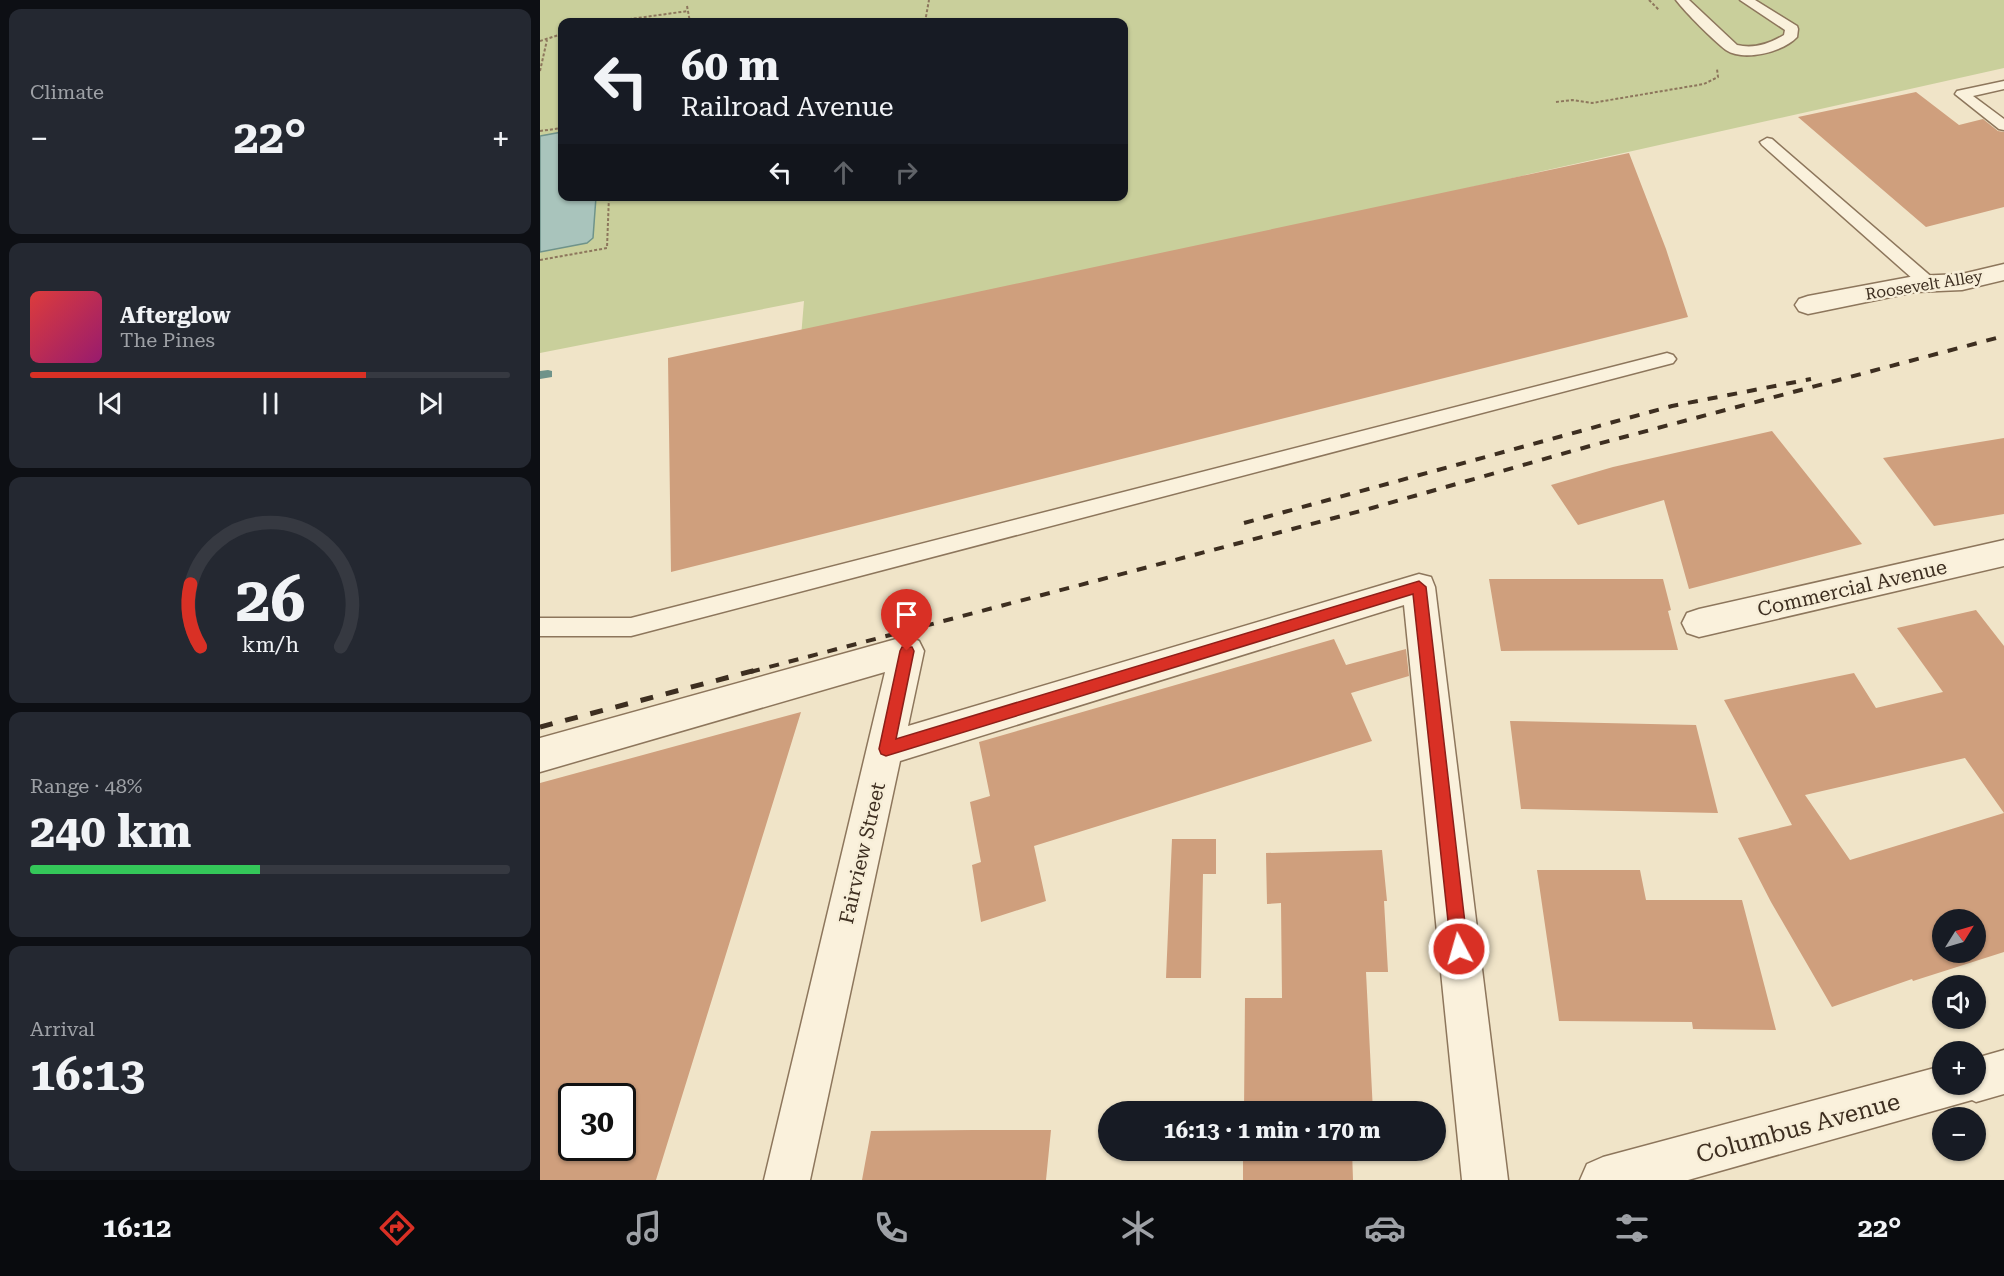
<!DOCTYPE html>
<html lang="en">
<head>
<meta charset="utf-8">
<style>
	:root { --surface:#171b24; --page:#242831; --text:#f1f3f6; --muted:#9ea1a6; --line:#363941; --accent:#d93025 }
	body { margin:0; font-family:"Roboto Serif",serif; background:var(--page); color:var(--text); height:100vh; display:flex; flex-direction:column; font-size:22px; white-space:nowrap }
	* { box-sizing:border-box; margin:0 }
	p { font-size:20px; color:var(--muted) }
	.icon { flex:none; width:33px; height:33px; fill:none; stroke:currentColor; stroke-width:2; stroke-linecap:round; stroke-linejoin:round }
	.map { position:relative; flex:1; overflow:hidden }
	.drawer { display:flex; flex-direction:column; gap:9px; padding:9px; background:#0d0f14; width:540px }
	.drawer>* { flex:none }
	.guide { position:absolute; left:18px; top:18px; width:570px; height:183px; border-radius:12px; box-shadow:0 2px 4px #0004; background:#171b24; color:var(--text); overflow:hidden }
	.needle { width:39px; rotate:53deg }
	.controls { position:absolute; left:1392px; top:909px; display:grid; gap:12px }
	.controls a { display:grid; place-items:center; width:54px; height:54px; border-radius:50%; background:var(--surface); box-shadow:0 2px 4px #0004; font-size:30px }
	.speed { position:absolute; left:18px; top:1083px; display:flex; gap:12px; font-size:30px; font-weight:700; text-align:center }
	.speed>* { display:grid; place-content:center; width:78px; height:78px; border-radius:50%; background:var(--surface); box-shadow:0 2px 4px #0004; line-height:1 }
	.speed .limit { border:3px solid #111; border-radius:9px; background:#fff; color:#111 }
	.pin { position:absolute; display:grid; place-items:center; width:51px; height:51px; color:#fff; margin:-62px -26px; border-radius:50% 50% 50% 0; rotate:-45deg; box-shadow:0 0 6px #0007 }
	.pin .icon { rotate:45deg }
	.me { position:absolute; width:66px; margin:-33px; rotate:354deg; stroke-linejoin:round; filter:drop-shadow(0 0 4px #0008) }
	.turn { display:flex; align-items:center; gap:21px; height:126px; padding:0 24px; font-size:27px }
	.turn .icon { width:78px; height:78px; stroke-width:2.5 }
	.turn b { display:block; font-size:42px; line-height:51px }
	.lanes { display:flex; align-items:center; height:57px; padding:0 24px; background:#0003; justify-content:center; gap:30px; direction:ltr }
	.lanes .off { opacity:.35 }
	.big { font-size:45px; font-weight:700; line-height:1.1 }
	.drawer .card { flex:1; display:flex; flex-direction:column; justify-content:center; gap:9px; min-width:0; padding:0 21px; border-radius:12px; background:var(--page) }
	.drawer .dial { align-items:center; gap:0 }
	.dial svg { height:156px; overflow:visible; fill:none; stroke:var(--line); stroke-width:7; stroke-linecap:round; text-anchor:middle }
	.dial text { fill:var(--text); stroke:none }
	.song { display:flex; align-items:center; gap:18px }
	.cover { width:72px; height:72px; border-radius:9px; background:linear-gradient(135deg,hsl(0 70% 55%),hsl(320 70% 35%)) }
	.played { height:6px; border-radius:3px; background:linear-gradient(90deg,var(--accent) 70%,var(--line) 70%) }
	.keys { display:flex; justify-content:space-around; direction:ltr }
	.heat { display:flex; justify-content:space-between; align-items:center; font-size:33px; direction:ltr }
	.charge { height:9px; border-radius:4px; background:linear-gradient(90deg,#34c759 48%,var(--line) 0) }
	.trip { position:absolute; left:558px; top:1101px; width:348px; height:60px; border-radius:30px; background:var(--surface); box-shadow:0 2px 4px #0004; font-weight:700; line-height:60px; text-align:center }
	.dock { display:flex; height:96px; justify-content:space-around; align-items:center; background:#090b0e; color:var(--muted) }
	.dock .icon { width:42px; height:42px }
	.dock .selected { color:var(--accent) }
	.dock b { font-size:27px; color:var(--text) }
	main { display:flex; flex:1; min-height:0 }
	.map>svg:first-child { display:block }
	.green { fill:#c9cf9b; fill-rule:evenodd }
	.water { fill:#a9c4bc; stroke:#6f938a; stroke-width:1.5 }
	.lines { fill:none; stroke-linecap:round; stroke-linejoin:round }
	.stream { fill:#6f938a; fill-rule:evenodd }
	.building { fill:#cf9f7d; fill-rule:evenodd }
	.lane-casing { stroke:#8d765c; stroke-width:3 }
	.street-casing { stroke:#8d765c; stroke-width:3 }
	.path { stroke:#8d765c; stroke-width:2; stroke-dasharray:3 2; stroke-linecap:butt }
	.lane { fill:#faf1dc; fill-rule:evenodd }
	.street { fill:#faf1dc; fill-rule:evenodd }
	.rail-far1 { stroke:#3d2e20; stroke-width:4; stroke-dasharray:10 10; stroke-linecap:butt }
	.rail { stroke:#3d2e20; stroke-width:5; stroke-dasharray:13 13; stroke-linecap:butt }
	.route { fill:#d93025; stroke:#8d1f18; stroke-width:1.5 }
	.labels { text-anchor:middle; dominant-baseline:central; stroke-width:5; stroke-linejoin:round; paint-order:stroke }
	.far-street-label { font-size:16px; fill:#3d2e20; stroke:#f7eed8 }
	.street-label { font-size:20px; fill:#3d2e20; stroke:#f7eed8 }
	.near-street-label { font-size:24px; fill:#3d2e20; stroke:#f7eed8 }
</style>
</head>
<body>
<main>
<section class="drawer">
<div class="card"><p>Climate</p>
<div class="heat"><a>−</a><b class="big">22°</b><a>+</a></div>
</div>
<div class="card">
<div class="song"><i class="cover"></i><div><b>Afterglow</b><p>The Pines</p></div></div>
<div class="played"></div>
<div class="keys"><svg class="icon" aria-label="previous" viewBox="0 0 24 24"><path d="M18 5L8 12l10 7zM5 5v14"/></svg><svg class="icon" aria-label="pause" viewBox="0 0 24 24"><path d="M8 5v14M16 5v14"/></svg><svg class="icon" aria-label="next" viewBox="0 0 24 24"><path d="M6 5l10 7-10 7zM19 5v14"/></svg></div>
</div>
<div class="card dial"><svg viewBox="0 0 100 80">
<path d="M14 69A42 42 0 1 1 86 69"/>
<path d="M14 69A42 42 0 0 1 9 37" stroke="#d93025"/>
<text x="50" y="56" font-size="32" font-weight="700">26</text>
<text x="50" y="72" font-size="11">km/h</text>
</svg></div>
<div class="card"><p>Range · 48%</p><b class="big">240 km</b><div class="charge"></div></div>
<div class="card"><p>Arrival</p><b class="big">16:13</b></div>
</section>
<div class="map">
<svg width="1464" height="1180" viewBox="0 0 1464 1180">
	<rect width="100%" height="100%" fill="#f0e4c8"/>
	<path class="green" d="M0 0H1464V68L261 337 264 301 0 353ZM22 22H584V196H22Z"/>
	<path class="water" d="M22 132V196L56 197 53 238 47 243 0 252V136Z"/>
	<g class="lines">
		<path class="stream" d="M8 370 12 371V377L0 379V371Z"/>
	</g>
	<path class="building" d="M1376 92 1419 125 1443 119 1458 131 1464 132V207L1386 227 1258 117Z
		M1089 153 1126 249 1148 317 131 572 128 358Z
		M1232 431 1322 544 1149 589 1124 500 1038 525 1011 485 1073 467Z
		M1464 438V514L1394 526 1343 458Z
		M949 579H1123L1131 610 1128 611 1138 650 961 651Z
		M1436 610 1464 646V952L1373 981 1372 979 1292 1007 1231 902 1198 838 1252 825 1184 700 1314 673 1336 708 1403 692 1357 628ZM1425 758 1464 813 1310 860 1265 795ZM1402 920H1436V952H1402Z
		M794 639 806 665 866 649 869 676 811 693 832 741 494 846 506 901 441 922 432 865 441 862 430 802 450 796 439 742Z
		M261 712 116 1180H0V783ZM32 1096H82V1148H32Z
		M970 721 1156 725 1178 813 981 809Z
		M632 839H676V874H663L661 978H626Z
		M842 850 847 901H844L848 972H826L833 1112H704L705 998H742L741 903 727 904 726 853Z
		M997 870H1100L1106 900H1202L1236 1030 1153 1029 1152 1022 1019 1021Z
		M432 1130H511L506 1180H322L331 1131Z
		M703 1150H812L813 1180H703Z"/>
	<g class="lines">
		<g class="lane-casing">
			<path id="lane" d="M1136 0H1149L1197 45C1214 49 1229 44 1244 35L1245 30 1200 0H1215L1257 26 1258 29 1257 37C1243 52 1204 62 1186 50 1173 40 1146 13 1136 0Z
				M1464 81V89L1433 96 1464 119V130L1459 129 1415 94 1417 91Z
				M1227 138 1232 139 1394 279 1396 283 1394 287H1382L1222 145 1220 142Z
				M1127 353 1133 355 1136 359 1133 363 91 636H0V618H91Z"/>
		</g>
		<g class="street-casing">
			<path id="street" d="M1464 264V280L1422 290 1375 292 1268 314 1259 311 1255 305 1259 299 1268 296 1375 276 1422 274Z
				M1464 540V566L1159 637 1147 633 1142 623 1147 613 1159 609Z
				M879 574 891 577 895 587 968 1180H922L864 605 360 761 270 1180H224L345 672 0 772V738L367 636 379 641 384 651 368 726Z
				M1464 1050V1094L1436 1102 1432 1100 1148 1180H1040L1047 1164 1063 1157 1402 1066V1084H1436V1058Z"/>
		</g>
		<path class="path" d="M1109 0 1119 10
			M147 6 150 22
			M69 22 148 11
			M385 22 389 0
			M0 41 22 34
			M0 71 7 40
			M1016 102 1032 100 1052 103 1164 84 1178 77 1177 69
			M0 131 22 128
			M0 260 67 248 69 196"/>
		<use href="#lane" class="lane"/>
		<use href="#street" class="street"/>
		<path class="rail-far1" d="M704 523 1132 406 1271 379
			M210 672 832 508 1050 446 1464 336"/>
		<path class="rail" d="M0 727 216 670"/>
	</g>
	<path class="route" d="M879 581 886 587 928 949 925 955 919 957 913 955 911 949 873 594 346 756 341 754 339 749 360 651 362 647H372L374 651 356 739Z"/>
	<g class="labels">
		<g class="far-street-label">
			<text transform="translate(1384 285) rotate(-9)">Roosevelt Alley</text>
		</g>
		<g class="street-label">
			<text transform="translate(1312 588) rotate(-13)">Commercial Avenue</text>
			<text transform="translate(322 853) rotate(-77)">Fairview Street</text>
		</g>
		<g class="near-street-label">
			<text transform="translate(1258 1128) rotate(-15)">Columbus Avenue</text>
		</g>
	</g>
</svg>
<div class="controls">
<a><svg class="needle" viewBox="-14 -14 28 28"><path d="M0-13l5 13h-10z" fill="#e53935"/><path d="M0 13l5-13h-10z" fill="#9ea1a6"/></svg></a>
<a><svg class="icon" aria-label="sound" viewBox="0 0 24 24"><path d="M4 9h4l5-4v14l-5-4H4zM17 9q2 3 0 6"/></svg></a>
<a>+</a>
<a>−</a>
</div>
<div class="speed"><div class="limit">30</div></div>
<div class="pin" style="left:367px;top:651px;background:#d93025"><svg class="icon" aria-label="arrive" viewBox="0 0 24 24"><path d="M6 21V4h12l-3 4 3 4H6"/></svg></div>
<svg class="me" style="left:919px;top:949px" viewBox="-20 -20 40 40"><circle r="17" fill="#d93025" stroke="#fff" stroke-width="3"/><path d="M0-11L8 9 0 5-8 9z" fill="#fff"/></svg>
<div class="trip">16:13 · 1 min · 170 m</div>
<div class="guide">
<div class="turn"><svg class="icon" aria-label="left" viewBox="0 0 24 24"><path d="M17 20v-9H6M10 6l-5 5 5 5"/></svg><div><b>60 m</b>Railroad Avenue</div></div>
<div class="lanes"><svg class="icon" aria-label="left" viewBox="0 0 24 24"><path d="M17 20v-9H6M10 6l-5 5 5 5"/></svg><svg class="icon off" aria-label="ahead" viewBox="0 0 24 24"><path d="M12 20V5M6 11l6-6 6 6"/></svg><svg class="icon off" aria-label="right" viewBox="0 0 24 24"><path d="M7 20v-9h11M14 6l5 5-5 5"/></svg></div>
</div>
</div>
</main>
<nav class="dock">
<b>16:12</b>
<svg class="icon selected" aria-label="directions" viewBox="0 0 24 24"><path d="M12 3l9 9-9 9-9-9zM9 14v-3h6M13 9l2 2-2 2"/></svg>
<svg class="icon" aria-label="music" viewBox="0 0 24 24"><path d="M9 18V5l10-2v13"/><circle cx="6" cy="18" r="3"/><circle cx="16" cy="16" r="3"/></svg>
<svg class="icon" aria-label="phone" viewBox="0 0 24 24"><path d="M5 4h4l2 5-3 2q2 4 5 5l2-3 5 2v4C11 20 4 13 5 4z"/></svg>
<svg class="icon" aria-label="climate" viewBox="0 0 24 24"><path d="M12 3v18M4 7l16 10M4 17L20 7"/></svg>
<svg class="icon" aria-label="car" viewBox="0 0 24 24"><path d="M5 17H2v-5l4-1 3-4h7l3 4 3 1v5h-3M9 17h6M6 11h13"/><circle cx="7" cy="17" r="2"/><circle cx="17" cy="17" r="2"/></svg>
<svg class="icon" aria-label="filters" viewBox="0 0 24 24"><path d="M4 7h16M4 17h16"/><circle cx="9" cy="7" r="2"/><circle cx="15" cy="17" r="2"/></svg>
<b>22°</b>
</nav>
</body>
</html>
